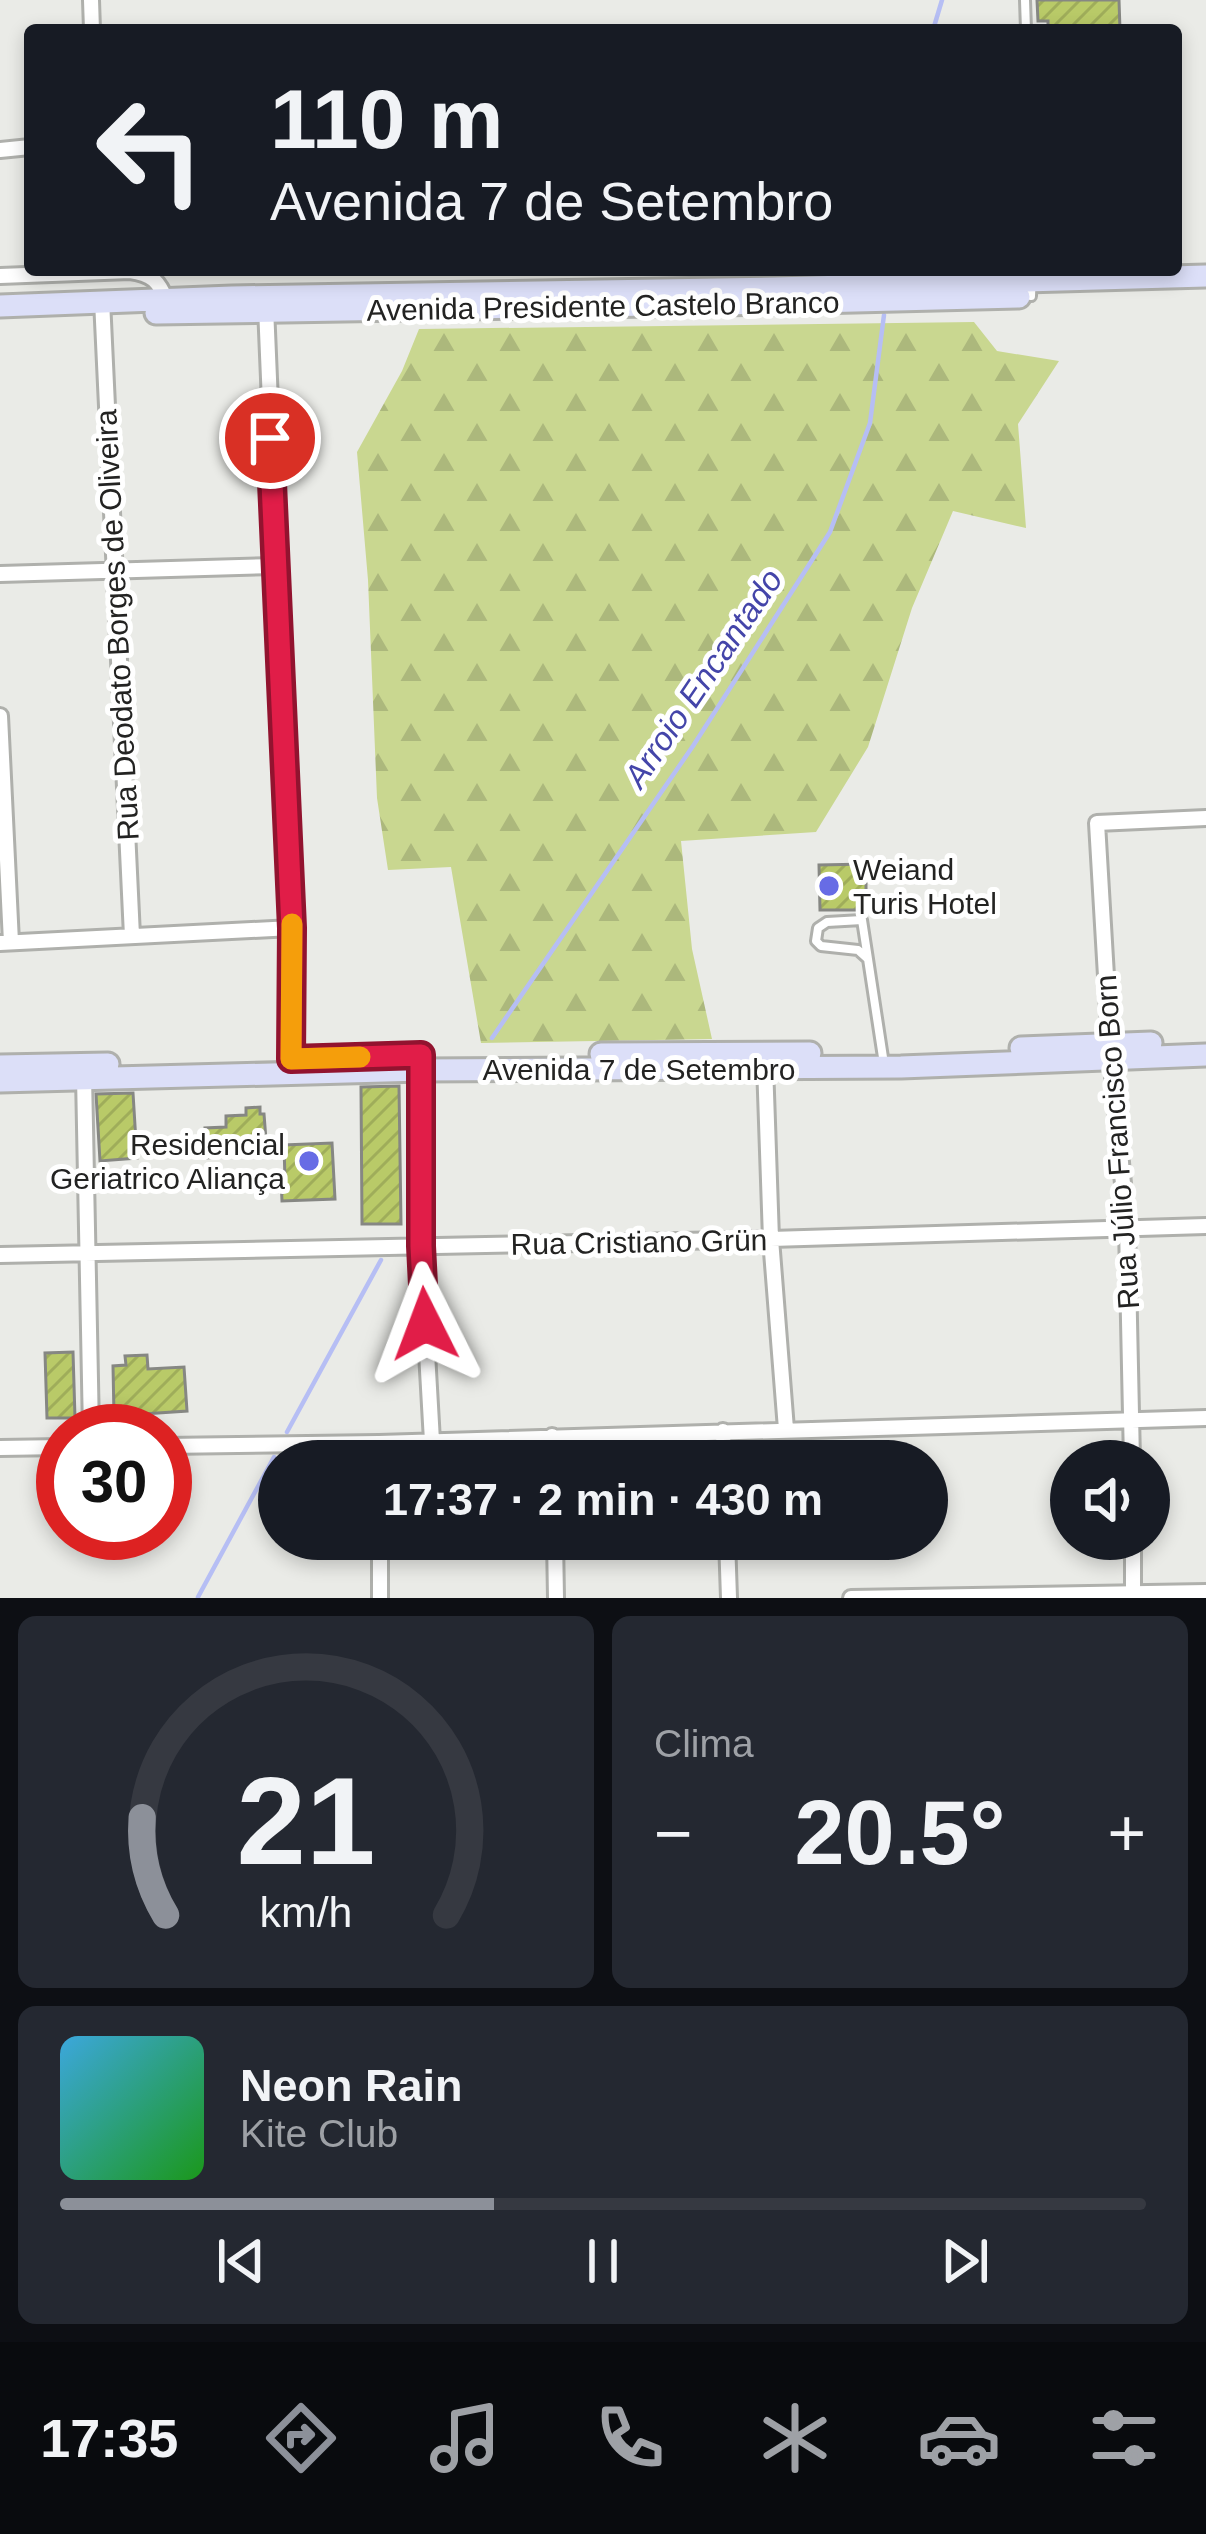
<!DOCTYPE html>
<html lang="pt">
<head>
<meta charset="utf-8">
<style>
	:root { --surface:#171b24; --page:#242831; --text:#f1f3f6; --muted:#9ea1a6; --line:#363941; --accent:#8c9099 }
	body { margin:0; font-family:Helvetica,sans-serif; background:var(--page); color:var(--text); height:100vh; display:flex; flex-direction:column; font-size:45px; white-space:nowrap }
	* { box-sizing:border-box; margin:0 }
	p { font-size:39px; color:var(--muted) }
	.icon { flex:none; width:66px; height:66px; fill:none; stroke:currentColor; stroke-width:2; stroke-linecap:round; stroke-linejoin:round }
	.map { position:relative; height:1598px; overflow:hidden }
	.details { display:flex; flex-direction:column; gap:18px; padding:18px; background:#0d0f14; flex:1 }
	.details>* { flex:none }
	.banner { position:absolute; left:24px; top:24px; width:1158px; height:252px; border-radius:12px; box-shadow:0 6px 18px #0003; background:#171b24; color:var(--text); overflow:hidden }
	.buttons { position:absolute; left:1050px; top:1440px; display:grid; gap:24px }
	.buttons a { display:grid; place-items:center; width:120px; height:120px; border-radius:50%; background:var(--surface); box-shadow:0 6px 18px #0003; font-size:60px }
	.speed { position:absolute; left:36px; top:1404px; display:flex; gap:24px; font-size:60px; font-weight:700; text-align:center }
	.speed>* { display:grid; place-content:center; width:156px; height:156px; border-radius:50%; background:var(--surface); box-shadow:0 6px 18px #0003; line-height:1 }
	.speed .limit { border:18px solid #d22; background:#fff; color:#111 }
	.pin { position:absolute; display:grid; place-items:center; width:102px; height:102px; color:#fff; margin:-51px; border:6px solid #fff; border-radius:50%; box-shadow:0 3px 12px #0007 }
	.me { position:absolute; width:132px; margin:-66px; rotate:357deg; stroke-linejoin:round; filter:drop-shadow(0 0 9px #0008) }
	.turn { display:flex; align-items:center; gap:42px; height:252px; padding:0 48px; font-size:54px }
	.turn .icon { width:156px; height:156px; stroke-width:2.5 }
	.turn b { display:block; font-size:84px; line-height:102px }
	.big { font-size:90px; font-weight:700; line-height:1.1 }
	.details .card { flex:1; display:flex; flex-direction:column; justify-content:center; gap:18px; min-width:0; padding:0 42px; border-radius:18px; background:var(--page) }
	.details .dial { align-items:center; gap:0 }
	.dial svg { height:312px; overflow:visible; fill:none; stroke:var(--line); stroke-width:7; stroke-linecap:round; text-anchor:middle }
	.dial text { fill:var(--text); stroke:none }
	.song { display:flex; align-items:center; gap:36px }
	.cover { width:144px; height:144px; border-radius:18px; background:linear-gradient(135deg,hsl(200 70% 55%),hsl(120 70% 35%)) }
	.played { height:12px; border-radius:6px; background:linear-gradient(90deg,var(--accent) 40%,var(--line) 40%) }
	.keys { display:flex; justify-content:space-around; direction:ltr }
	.heat { display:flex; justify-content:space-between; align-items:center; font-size:66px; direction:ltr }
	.details .tiles { flex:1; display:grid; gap:18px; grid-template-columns:1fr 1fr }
	.card:last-child { grid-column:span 2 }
	.trip { position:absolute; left:258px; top:1440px; width:690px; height:120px; border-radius:60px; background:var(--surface); box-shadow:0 6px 18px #0003; font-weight:700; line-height:120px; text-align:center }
	.tab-bar { display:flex; height:192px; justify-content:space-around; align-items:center; background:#090b0e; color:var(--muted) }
	.tab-bar .icon { width:84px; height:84px }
	.tab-bar .active { color:var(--accent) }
	.tab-bar b { font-size:54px; color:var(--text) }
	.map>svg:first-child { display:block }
	.forest { fill:url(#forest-firs) }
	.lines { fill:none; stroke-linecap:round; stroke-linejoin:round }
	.stream { stroke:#b6bef4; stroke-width:4.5 }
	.building { fill:url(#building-hatch); stroke:#868783; stroke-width:3 }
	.lane-casing { stroke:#afb0ac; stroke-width:14 }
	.street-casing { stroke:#afb0ac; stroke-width:20 }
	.secondary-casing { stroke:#afb0ac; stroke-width:27 }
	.lane { stroke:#fff; stroke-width:8 }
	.street { stroke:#fff; stroke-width:14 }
	.secondary { stroke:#dcdff8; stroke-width:21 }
	.route-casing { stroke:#92132f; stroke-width:30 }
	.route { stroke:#e11d48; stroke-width:21 }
	.slow { stroke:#f59e0b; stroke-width:21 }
	.poi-dot { fill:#676ce5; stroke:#fff; stroke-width:4.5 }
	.labels { text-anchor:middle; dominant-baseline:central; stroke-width:10; stroke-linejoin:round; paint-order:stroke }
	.street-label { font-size:30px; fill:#232322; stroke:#fff }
	.poi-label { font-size:30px; fill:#232322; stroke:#fff; text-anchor:start }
	.water-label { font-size:33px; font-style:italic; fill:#4445a9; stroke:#fff }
</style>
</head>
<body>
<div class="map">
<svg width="1206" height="1598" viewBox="0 0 1206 1598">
	<defs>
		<pattern id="forest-firs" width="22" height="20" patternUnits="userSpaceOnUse" patternTransform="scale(3)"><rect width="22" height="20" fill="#c9d790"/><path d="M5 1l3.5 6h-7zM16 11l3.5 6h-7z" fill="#acb87c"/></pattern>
		<pattern id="building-hatch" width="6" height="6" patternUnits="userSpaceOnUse" patternTransform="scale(3)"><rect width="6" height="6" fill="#b9ca68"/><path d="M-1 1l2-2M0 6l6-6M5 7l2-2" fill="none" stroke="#9fad5a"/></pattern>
	</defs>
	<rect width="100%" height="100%" fill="#eaebe7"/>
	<path class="forest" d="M974 322 997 351 1059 361 1018 424 1026 528 953 511 912 608 868 747 816 832 681 841 692 949 712 1039 481 1043 451 867 388 870 377 798 368 580 357 452 402 371 419 329Z"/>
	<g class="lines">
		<path class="stream" d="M933 30 942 0
			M492 1038 693 746 830 532 870 423 884 315
			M287 1432 381 1260
			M198 1597 274 1457"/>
	</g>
	<path class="building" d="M1037 0H1119L1120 30H1048V21H1038Z
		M866 864V910H820L819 865Z
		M399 1086 401 1224H362L361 1087Z
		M133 1093 137 1158 100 1161 96 1094Z
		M260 1107V1114H264L267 1153 207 1158 205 1128 226 1127V1116L246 1115V1108Z
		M332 1143 335 1199 282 1201 281 1180H285L284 1145Z
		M73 1352 75 1418H47L45 1353Z
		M147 1355 148 1369 184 1367 187 1411 114 1416 113 1366 126 1365 125 1356Z"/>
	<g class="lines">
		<g class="lane-casing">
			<path id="lane" d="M1025 0 1026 30
				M1031 296 1032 270
				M868 959 862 920 827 922 818 928 816 941 821 946 858 950 868 959 884 1064"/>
		</g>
		<g class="street-casing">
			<path id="street" d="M91 0 92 30
				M0 150 30 147
				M0 276 130 271C152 274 159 281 167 302
				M102 300 132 936
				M266 307 292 928 293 1072
				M0 574 275 566
				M0 716 11 942
				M0 943 292 928
				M421 1055V1247L432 1441
				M765 1064 771 1239 786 1429
				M84 1076 91 1431
				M0 1255 771 1239 1206 1226
				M723 1431 724 1461
				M552 1436V1461
				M379 1443V1461
				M165 1446 379 1443 1206 1418
				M0 1448 63 1447
				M1132 1461 1127 1227 1110 1044 1097 823 1206 818
				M380 1539V1598
				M555 1539 556 1598
				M727 1539 729 1598
				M1133 1539V1598
				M851 1598 1206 1592"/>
		</g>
		<g class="secondary-casing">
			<path id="secondary" d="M0 306 232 297 774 288 1206 276
				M156 313 774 303 1019 297
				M1021 1048 1151 1043
				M601 1054 810 1053
				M0 1066 108 1064
				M0 1081 422 1070 901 1067 1206 1055"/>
		</g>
		<use href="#lane" class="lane"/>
		<use href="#street" class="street"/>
		<use href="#secondary" class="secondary"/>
	</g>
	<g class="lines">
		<g class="route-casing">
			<path id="route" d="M270 438 292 928 291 1059 421 1055V1246L425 1324"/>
		</g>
		<use href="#route" class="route"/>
		<path class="slow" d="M292 924 291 1059 360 1057"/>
	</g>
	<g class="poi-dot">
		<circle cx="829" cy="886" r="12"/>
		<circle cx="309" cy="1161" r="12"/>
	</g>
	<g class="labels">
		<g class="street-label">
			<text transform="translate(603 306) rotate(-1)">Avenida Presidente Castelo Branco</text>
			<text transform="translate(117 625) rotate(-93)">Rua Deodato Borges de Oliveira</text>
			<text x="639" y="1069">Avenida 7 de Setembro</text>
			<text transform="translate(1117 1142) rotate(-94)">Rua Júlio Francisco Born</text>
			<text transform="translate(639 1242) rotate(-1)">Rua Cristiano Grün</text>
		</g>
		<g class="poi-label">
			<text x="853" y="869">Weiand<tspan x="853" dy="34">Turis Hotel</tspan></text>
			<text x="285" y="1144" text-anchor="end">Residencial<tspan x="285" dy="34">Geriatrico Aliança</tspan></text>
		</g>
		<g class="water-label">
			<text transform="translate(703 678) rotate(-56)">Arroio Encantado</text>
		</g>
	</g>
</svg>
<div class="buttons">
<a><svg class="icon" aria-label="sound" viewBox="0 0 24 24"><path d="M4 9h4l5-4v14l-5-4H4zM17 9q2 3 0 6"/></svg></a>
</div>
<div class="speed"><div class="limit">30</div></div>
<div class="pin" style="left:270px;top:438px;background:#d93025"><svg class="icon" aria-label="arrive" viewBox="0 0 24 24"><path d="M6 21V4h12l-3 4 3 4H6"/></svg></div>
<svg class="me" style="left:425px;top:1324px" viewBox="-20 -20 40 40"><path d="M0-17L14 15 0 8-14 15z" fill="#e11d48" stroke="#fff" stroke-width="4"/></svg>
<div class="trip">17:37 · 2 min · 430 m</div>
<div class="banner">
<div class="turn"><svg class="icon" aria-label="left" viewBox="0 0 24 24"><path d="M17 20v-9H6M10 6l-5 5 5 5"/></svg><div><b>110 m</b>Avenida 7 de Setembro</div></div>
</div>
</div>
<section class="details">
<div class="tiles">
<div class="card dial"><svg viewBox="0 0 100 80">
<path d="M14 69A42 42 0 1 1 86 69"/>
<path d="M14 69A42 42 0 0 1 8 44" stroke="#8c9099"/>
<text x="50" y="56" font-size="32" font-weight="700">21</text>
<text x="50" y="72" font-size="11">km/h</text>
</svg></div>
<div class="card"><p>Clima</p>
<div class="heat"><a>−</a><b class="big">20.5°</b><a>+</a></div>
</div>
<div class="card">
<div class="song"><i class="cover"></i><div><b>Neon Rain</b><p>Kite Club</p></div></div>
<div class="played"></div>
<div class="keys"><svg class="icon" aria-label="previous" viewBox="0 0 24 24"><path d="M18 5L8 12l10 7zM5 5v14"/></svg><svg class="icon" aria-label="pause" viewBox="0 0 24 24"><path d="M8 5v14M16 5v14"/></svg><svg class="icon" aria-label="next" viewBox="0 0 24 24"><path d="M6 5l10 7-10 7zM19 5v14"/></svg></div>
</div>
</div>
</section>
<nav class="tab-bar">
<b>17:35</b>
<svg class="icon active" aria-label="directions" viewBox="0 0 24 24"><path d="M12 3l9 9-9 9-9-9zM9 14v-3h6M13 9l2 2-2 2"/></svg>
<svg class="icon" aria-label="music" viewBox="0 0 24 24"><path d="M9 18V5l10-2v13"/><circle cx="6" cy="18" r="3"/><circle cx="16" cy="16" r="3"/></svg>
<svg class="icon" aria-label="phone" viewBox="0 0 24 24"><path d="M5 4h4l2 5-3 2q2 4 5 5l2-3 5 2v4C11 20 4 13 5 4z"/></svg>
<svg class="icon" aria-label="climate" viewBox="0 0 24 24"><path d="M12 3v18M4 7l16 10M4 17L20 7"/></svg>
<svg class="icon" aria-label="car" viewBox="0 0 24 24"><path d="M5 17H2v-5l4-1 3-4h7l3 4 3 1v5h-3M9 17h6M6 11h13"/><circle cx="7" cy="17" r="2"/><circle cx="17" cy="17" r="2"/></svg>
<svg class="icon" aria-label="filters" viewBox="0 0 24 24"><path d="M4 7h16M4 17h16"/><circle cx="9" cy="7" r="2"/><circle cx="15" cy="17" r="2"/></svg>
</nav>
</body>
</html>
